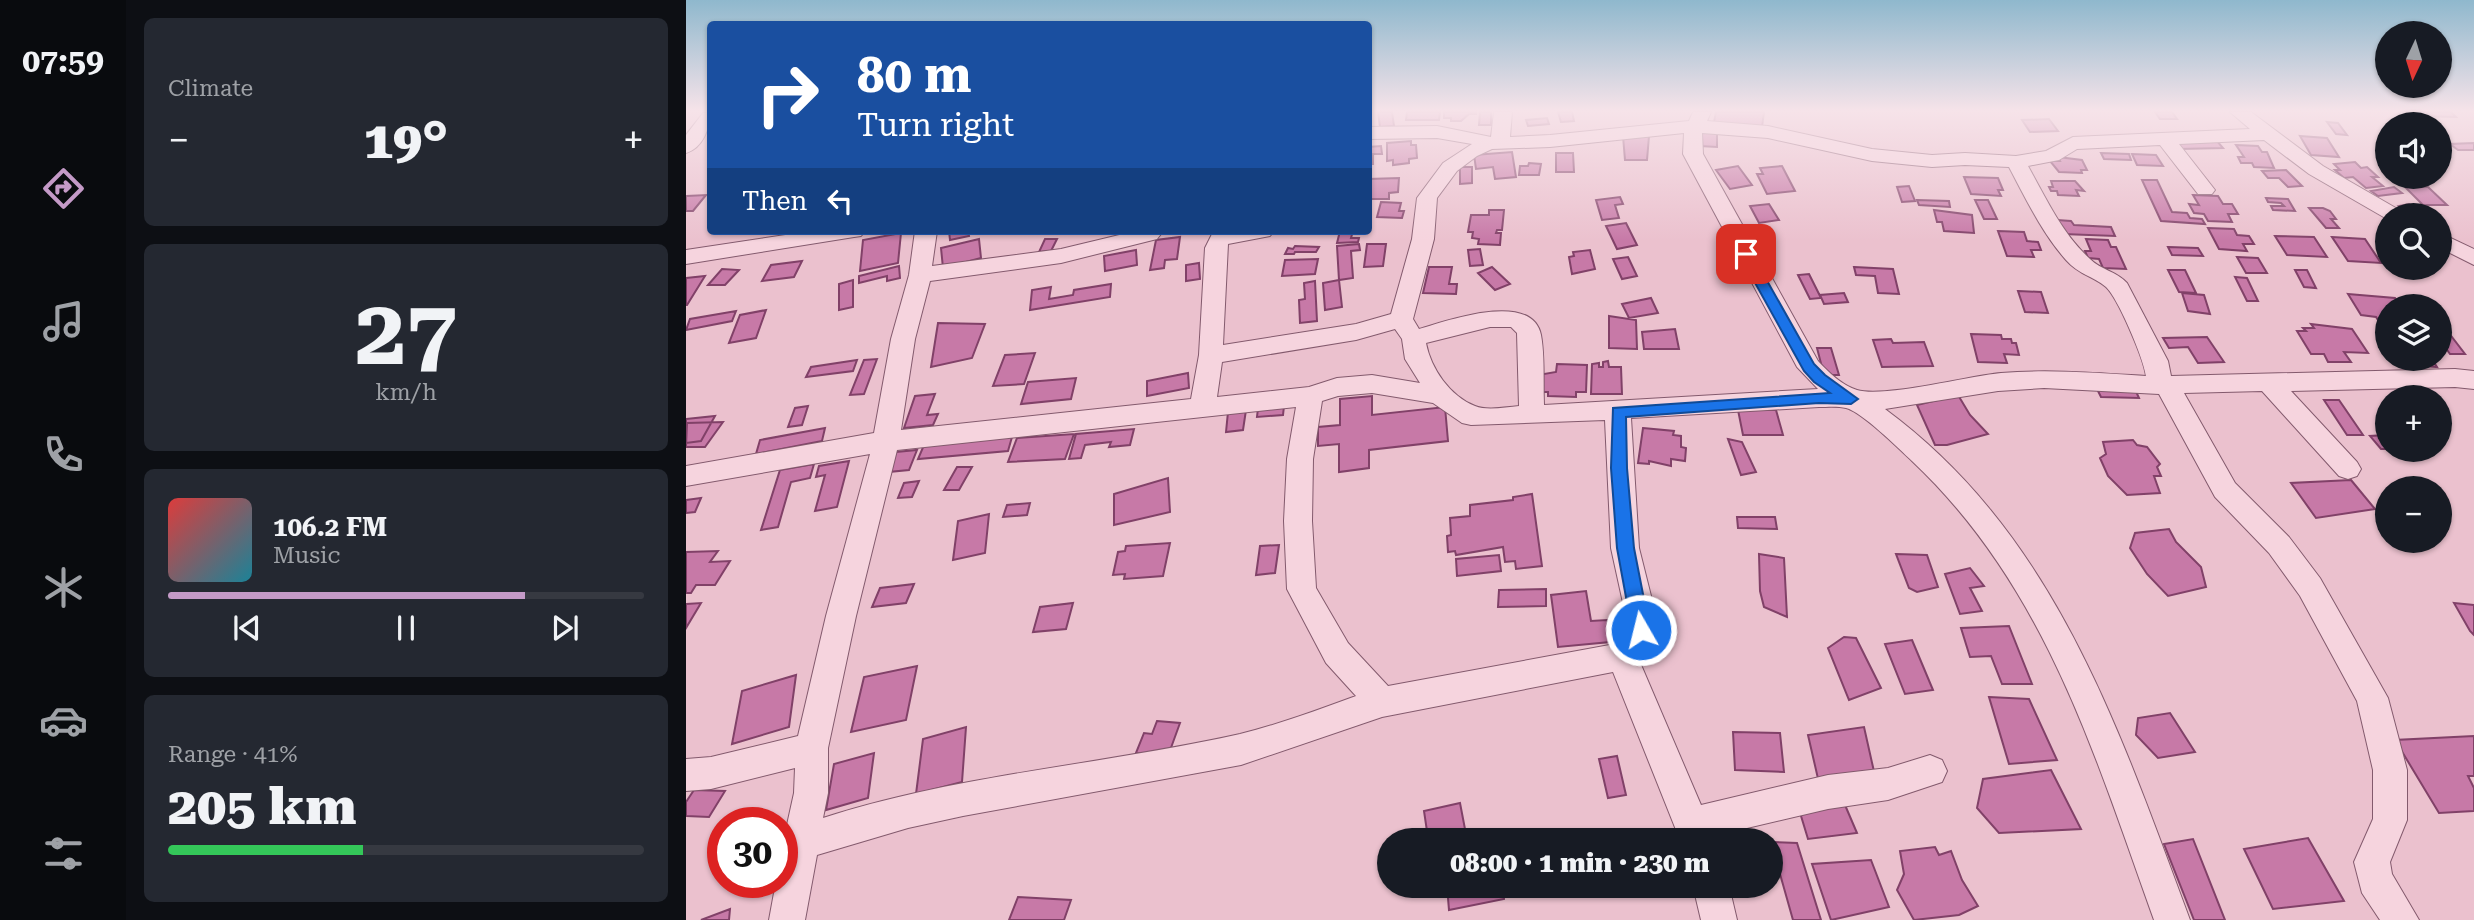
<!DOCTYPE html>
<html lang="en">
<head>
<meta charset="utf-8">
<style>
	:root { --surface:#171b24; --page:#242831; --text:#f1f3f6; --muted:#9ea1a6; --line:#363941; --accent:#c49ac7 }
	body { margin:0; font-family:"Roboto Serif",serif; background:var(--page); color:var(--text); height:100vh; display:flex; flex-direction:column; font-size:26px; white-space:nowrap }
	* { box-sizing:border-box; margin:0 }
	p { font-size:23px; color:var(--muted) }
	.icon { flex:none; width:38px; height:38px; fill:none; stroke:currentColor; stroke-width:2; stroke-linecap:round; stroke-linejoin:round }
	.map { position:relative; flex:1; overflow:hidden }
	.drawer { display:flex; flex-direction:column; gap:18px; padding:18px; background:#0d0f14; width:560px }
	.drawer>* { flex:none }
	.top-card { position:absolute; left:21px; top:21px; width:665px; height:214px; border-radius:7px; box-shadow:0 2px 5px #0004; background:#1a4fa0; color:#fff; overflow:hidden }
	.needle { width:46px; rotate:184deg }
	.fabs { position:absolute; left:1689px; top:21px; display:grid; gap:14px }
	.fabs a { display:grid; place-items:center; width:77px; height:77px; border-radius:50%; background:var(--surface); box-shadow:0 2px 5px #0004; font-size:35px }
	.speed { position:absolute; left:21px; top:807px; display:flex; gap:14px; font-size:35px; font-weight:700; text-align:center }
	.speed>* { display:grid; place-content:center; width:91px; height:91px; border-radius:50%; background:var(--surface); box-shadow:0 2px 5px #0004; line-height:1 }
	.speed .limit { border:10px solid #d22; background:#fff; color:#111 }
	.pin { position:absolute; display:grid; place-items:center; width:60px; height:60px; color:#fff; margin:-30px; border-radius:14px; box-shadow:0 4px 10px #0006 }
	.me { position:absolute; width:77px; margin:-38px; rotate:352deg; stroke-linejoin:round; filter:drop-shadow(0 0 5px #0008) }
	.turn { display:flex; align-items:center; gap:24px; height:147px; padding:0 35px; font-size:32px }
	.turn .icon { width:91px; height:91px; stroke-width:2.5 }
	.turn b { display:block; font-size:49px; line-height:60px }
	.then { display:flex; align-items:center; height:66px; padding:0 35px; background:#0003; gap:14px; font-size:26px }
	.big { font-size:52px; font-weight:800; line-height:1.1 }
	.drawer .widget { flex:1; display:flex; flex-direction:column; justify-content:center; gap:10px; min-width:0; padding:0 24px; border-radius:10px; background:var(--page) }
	.drawer .dial { align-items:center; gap:0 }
	.dial b { font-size:91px; line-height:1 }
	.song { display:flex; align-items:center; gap:21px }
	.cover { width:84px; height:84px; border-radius:10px; background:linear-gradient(135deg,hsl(0 70% 55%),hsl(190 70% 35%)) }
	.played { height:7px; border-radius:4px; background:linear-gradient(90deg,var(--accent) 75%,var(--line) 75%) }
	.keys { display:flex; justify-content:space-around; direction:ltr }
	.heat { display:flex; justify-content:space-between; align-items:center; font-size:38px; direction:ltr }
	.charge { height:10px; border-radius:5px; background:linear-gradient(90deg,#34c759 41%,var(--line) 0) }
	.trip { position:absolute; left:691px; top:828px; width:406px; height:70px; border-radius:35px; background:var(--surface); box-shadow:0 2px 5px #0004; font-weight:800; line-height:70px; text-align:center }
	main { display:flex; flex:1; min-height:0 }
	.dock { display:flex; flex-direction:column; width:126px; justify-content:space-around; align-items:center; background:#090b0e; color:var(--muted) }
	.dock .icon { width:49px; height:49px }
	.dock .selected { color:var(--accent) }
	.dock b { font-size:32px; color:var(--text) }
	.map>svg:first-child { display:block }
	.building { fill:#c779a7; stroke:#814168; stroke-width:2 }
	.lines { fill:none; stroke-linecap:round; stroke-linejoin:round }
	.minor-casing { stroke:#835a6d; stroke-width:2 }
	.minor { fill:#f6d4de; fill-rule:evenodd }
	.route { fill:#1a73e8; stroke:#114b97; stroke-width:2 }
</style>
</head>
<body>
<main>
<nav class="dock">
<b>07:59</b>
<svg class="icon selected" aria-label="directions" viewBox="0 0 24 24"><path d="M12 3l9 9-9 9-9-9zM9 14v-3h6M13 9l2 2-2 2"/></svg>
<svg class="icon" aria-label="music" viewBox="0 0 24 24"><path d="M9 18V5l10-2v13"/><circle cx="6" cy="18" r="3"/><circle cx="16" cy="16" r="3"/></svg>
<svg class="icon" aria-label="phone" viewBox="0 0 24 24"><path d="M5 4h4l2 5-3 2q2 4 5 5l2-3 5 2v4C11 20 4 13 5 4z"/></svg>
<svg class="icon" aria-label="climate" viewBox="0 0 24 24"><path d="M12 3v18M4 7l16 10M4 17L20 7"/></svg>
<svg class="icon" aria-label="car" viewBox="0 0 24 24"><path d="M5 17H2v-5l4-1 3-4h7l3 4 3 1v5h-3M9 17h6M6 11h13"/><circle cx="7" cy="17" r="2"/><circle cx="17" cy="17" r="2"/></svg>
<svg class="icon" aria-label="filters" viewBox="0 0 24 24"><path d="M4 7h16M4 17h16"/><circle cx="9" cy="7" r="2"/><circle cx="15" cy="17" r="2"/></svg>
</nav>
<section class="drawer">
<div class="widget"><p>Climate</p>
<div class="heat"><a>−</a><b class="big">19°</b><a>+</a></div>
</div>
<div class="widget dial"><b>27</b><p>km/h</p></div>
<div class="widget">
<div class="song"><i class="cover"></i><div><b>106.2 FM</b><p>Music</p></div></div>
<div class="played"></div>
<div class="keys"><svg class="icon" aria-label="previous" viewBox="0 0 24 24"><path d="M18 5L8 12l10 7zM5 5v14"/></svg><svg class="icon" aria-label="pause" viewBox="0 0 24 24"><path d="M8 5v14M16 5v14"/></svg><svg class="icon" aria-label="next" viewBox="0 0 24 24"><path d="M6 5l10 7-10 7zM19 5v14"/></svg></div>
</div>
<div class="widget"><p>Range · 41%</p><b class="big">205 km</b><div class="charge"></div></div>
</section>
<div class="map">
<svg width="1788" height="920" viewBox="0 0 1788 920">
	<rect width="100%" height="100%" fill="#ebc1ce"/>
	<path class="building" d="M692 112H706L708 126 694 127Z
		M721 112H754L753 120H720Z
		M758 112H790V114H783L775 121H765V118H758Z
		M794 112H805V125H793Z
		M872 112H886L888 121 875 122Z
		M1030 112H1078L1076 127 1028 122Z
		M1469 112H1486L1491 119H1474Z
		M1729 112H1765L1770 117 1732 116Z
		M861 118 863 124 842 126 840 120Z
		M1363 119 1372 131 1344 132 1336 120Z
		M1641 122 1652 123 1661 135 1650 134Z
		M1014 131H1031V147L1014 146Z
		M937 136H963L961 160H939Z
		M1614 136 1641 138 1653 157 1625 155Z
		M725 141V145H730L731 158 723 159V163L707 165V160L701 161V143Z
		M1487 141H1531L1537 148 1493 149Z
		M1788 143V150H1772L1764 144Z
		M1550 145 1572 146 1576 152H1581L1588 168 1568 167 1566 163H1555L1552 157H1558Z
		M695 146 696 154H687V164H682V147Z
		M826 152 830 177 809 179 807 167 790 169 788 155Z
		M870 153H887L888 172H870Z
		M1415 153 1443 154 1445 160 1418 159Z
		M1446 154 1470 155 1477 166 1451 165Z
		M1372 157 1396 160 1401 170H1395L1396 173 1373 172 1364 161H1374Z
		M1669 162 1675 168 1681 167 1692 177H1686L1697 186 1680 188 1667 177 1658 178 1649 170H1654L1648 164Z
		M843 163 855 164 853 175H833L834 166H842Z
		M1052 166 1066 185 1044 189 1030 170Z
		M1096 166 1109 191 1081 194 1071 174H1077L1074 168Z
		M774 167H786V183L774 184Z
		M1600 170 1616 186 1602 187 1593 178H1582L1576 171Z
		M1278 177 1312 178 1317 190H1312L1315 196 1285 194Z
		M713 178 712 192 703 193V199H682V179Z
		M1456 180H1471L1486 212 1501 213 1504 218 1516 219 1519 224 1475 221Z
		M1365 181H1389L1398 191 1390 190 1393 196 1372 195 1371 191H1365L1363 187H1367Z
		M1223 186 1229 201 1216 202 1211 187Z
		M1708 187 1716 193 1692 196 1685 191Z
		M1719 187H1742L1761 205H1737Z
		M20 195 7 211H0V196Z
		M1507 195 1532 196 1537 204H1546L1552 214H1542L1546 222 1522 221 1518 214 1508 213 1503 204 1513 205Z
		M934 197 937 204 929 205 933 218 916 220 910 200Z
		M1580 198 1602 199 1609 211 1587 210 1585 206H1598L1595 203 1582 202Z
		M1231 200 1263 201 1264 207 1233 205Z
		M1289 200H1302L1311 219H1298Z
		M695 202 715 203 713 211H718L716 218 691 217Z
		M1083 204 1093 220 1073 223 1064 206Z
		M1723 204 1739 215H1726L1713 206Z
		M1623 208H1637L1644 211 1650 219H1645L1653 228H1640Z
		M803 210H818L816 230H811L810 233H815L814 245 792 244 793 239 786 238 787 232H782L785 215H803Z
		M1248 210 1286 215 1288 233 1258 231 1256 222H1251Z
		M1371 220 1385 221 1388 225 1425 227 1429 236 1377 234Z
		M940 223 951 245 931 249 920 226Z
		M1522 228 1548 229 1551 235 1563 236 1568 244H1557L1561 251 1533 249Z
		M263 231H282L283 236 264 240Z
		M654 231H667L665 238H673L672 242 651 243Z
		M1312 231 1338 232 1341 241 1352 242 1355 250H1345L1348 257 1321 256Z
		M215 233 212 263 174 271 177 240Z
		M1589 236 1628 237 1641 257 1601 255Z
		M494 237 491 259 479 260 478 268 464 270 470 240Z
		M1646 237 1679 239 1695 263 1662 261Z
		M293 239 295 258 257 268 255 248Z
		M359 239H371L365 251 353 252Z
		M1400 239 1422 240 1425 247H1430L1440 269 1417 268 1413 259 1402 258 1399 251H1405Z
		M673 244 674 250 665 251 667 278 653 280 651 246Z
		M681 244H700L697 266 678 267Z
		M609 246 633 247 630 252H609L608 254H599L602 248 607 249Z
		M1482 247 1512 248 1517 256 1486 255Z
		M794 249 797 265 784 266 782 250Z
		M450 250 451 265 419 271 418 256Z
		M904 250 909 269 886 274 883 257 888 256 887 252Z
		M942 257 951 276 936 279 927 259Z
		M1551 257 1572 258 1581 273H1560Z
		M632 259 629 274 596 276 599 260Z
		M116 261 108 277 76 281 85 265Z
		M513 263 514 279 500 281V265Z
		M213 266 214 278 201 281V276L173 283V276Z
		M743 267H766L763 284H771L770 294 737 293Z
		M806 267 824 284 809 290 792 273Z
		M1168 267 1207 269 1213 294 1192 293 1189 276 1170 275Z
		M36 269 53 270 39 285H22Z
		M1482 270H1499L1510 293 1493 292Z
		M1609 270H1621L1630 288 1618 287Z
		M1123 274 1135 298 1124 299 1112 275Z
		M19 276 1 305H0V278Z
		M1549 277 1561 278 1572 301H1561Z
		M167 280V307L153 310V284Z
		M653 280 656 307 639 310 637 283Z
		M629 281 631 321 614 323 613 300 619 299 618 283Z
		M425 284 424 297 344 310 346 290 365 287 363 299 387 295 388 290Z
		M1332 291 1355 292 1362 313 1339 312Z
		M1158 293 1162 302 1138 304 1134 295Z
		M1496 293 1518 295 1524 314 1502 311Z
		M1662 294 1709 298 1715 306H1701V321L1692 320 1690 317 1675 315Z
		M965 298 972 313 943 318 936 304Z
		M80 310 70 338 43 343 54 315Z
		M50 311 46 321 0 330 4 319Z
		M923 316 950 320 951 349 923 348Z
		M252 323 299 324 286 358 245 367Z
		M1625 324 1666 329 1682 353 1658 352 1665 362H1642L1638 354H1625L1611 331H1620L1617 328H1628Z
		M1754 328H1759L1779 354H1764L1754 340Z
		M989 329 993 349H958L956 332Z
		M1285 334 1315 335 1316 339H1325L1326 343H1330L1333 355 1318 354 1321 363 1292 362Z
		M1521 337 1538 362 1512 363 1502 347 1483 348 1477 338Z
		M1205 339 1207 343 1238 342 1247 366 1196 367 1187 340Z
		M1131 348H1145L1153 375H1138Z
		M349 353 338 384 307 386 319 355Z
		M191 359 178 394 164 395 178 360Z
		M1710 359H1746L1751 367 1713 364Z
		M171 360 167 371 120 377 125 367Z
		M922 361 923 367H935L936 394H905L906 364 913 363V367H917V362Z
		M871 364 901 365 900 392H890V397L862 396V392H850L852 375 870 372Z
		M502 373 503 388 461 396V381Z
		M390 378 385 399 335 404 342 382Z
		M1409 385H1447L1453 398 1415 397Z
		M249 394 241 415 252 414 247 425 218 428 229 396Z
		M1272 395 1284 415 1302 434 1261 445H1249L1231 405Z
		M686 396V415L759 407 762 441 683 450V468L653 472V444L632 446V427L654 425V399Z
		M1638 400H1653L1677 435H1661Z
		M122 406 116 425 102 427 109 408Z
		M598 406 597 415 571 417 572 408Z
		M560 410 557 430 540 432 542 412Z
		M1052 410H1090L1097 435H1057Z
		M29 416 15 441 0 443V419Z
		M37 422 19 447H0L1 423Z
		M139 428 136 441 70 454 74 440Z
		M957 428 988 431 987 435 995 436V447L1000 448 999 461 985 459V466L963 461V464L952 463Z
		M448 429 444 445 423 447 425 442 399 445 395 458 383 459 390 434Z
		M388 434 379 459 322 462 331 438Z
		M1701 435V449H1695L1684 436Z
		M326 437 322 451 232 459 238 445Z
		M1042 439 1056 442 1070 472 1055 475Z
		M1447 440 1451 445 1461 447 1474 464 1471 467 1475 476H1468L1474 493 1441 495 1422 476 1414 458 1420 454 1417 442Z
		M231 450 223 470 202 472 210 452Z
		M163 461 151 507 129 511 139 475 130 477 133 466Z
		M128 464 124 478 105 482 92 527 75 530 94 470Z
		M271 467H286L273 490H258Z
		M482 478 484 512 428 525V494Z
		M1665 480 1689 509 1630 518 1605 483Z
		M233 481 226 497 212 498 218 483Z
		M846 494 856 566 830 569 829 561 819 562 817 547 770 555 769 551 762 552 761 536 765 535 764 518 784 516V505L827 500V497Z
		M15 498 9 512 0 513V500Z
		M344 503 341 515 317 517 321 505Z
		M303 514 299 553 267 560 272 521Z
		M1051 517H1089L1091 529 1052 528Z
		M1483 529 1490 542 1515 567 1520 587 1482 596 1461 574 1444 548 1449 533Z
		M484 543 477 576 438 579 439 574 427 575 432 552 439 551 440 546Z
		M593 545 589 573 570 575 574 546Z
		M32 551 24 562 44 561 29 585H10L5 593H0V552Z
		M1073 554 1098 558 1101 617 1078 607 1074 591Z
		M1210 554 1241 555 1252 587 1231 592 1223 588Z
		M813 555 815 571 771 576 770 559Z
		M1284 568 1298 586 1284 588 1296 611 1274 614 1259 574Z
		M228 584 220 603 186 607 194 588Z
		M860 589V606L812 607 813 590Z
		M900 591 905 621 921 620 924 642 872 647 865 595Z
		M15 603 0 628V604Z
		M387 603 380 629 347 632 354 607Z
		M1768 603 1788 605V635L1784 631Z
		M1323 626 1346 684H1316L1305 656 1284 657 1275 628Z
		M1158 637 1170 638 1195 688 1163 700 1142 648Z
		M1226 640 1247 690 1219 694 1199 644Z
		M231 666 220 720 165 732 178 677Z
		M110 675 103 727 46 744 56 691Z
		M1303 697 1343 699 1371 760 1323 764Z
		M1484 713 1509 752 1472 758 1450 735 1452 718Z
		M471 721 494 723 482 756 450 753 458 733 466 734Z
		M280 727 276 782 230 794 237 739Z
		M1178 727 1189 776 1133 783 1122 735Z
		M1047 732 1094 733 1098 772 1049 770Z
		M1788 736V776H1782L1788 788V811L1753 813 1709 740Z
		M188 753 182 798 140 810 148 764Z
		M931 756 940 795 922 798 913 759Z
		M1365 770 1395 829 1313 833 1291 808 1297 779Z
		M8 790 39 791 23 817 0 816V802Z
		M1156 798 1171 833 1122 839 1112 806Z
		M774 803 779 829 742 838 738 811Z
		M1622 838 1658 901 1587 909 1558 849Z
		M1507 839 1539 920H1508L1478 844Z
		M1085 842 1111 843 1135 920H1107Z
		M1249 847 1253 855 1265 851 1276 880 1292 906 1273 915 1228 920 1211 890 1218 874 1214 851Z
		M1185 860 1203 907 1145 920 1126 864Z
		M761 886H817L818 899 763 910Z
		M332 897 385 900 378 920H323Z
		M44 909 43 920H15Z"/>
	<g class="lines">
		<g class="minor-casing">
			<path id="minor" d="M24 112C24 128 17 148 0 153V135L17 113Z
				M808 112H826L824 137 864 135 1003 121 1007 112H1025L1021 121 1082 126 1186 149 1246 155 1279 153 1330 156 1360 151 1387 137 1564 129 1544 112H1565L1637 166 1715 211 1718 215H1701V219L1623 174 1578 140 1493 144 1529 190 1526 194H1512L1474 145 1391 149 1373 160 1342 166C1360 198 1376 234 1404 259 1415 270 1430 271 1441 283L1482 361 1485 376 1769 369 1788 371V389L1769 387 1605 391 1671 462 1675 469 1671 476 1662 479 1653 476 1576 391 1498 393 1549 483 1603 537 1634 578 1702 698 1721 770V820L1704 862 1706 874 1733 920H1694L1676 893 1668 862 1687 819V770L1671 701 1614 596 1583 553 1529 497 1473 394 1358 388 1312 391 1199 409C1370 535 1433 730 1504 920H1468C1408 753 1359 586 1226 461 1212 448 1176 412 1160 408 1152 406 1141 407 1133 407L945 418 953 548 969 612 970 630 953 660 1015 805 1142 775 1202 768 1244 755 1256 760 1261 771 1256 782 1202 800 1142 809 1027 836 1028 840H994L927 672 696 717 555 765 277 816 222 828 131 855 119 920H83L90 882H96L97 843 108 793 109 768 25 789 0 791V759L25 757 112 736 140 616 184 454 0 486V466L188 433 205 339 223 275 229 231H251L246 266 375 249 450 231H473L475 234 471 239 375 263 244 281 229 339 215 430 505 399 513 355 519 248 526 234 534 232 588 231 584 236 542 244 537 345 670 324 705 314 726 239 731 198 757 163 786 144 751 138 682 139V127L751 126 805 137ZM998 133 997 154 1111 367 1132 389 858 405C857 382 859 357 855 335 846 290 760 321 733 329L727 319 748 239 751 198 771 171 791 156 806 149 864 147ZM1016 133 1082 138 1186 161 1246 167 1279 165 1323 167C1340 199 1356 233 1380 260 1393 275 1407 276 1420 287 1432 298 1458 359 1460 376 1412 373 1363 369 1315 373 1282 376 1198 398 1171 390 1157 386 1142 372 1132 361L1017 154ZM804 327H825L831 333 833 406C820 407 801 411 789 406 764 396 745 369 740 343ZM709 329 716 339 719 359 734 383 686 375 651 378 623 387 531 397 536 362 670 340ZM686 393 747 403 776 423 785 425 919 420 925 548 939 612 940 628 929 644 702 686 662 643 630 588 626 521 627 459 636 401 652 396ZM610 407 601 459 598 521 601 589 640 663 670 696C632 710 594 724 554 734 416 765 273 774 137 818L142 793V748L170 616 211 450Z
				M126 231H179L175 236 168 237 0 264V250Z
				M1754 233 1788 249V265L1754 248Z
				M1007 886H1043L1051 920H1015Z"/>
		</g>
		<use href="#minor" class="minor"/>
	</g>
	<linearGradient id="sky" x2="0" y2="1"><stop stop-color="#8fb8cd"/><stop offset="0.46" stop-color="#f6e3e9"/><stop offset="1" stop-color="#f6e3e9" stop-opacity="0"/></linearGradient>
	<rect width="1788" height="241" fill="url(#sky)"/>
	<path class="route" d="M1060 250 1066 254 1128 364 1139 375 1172 399 1165 404 1133 403 940 417 941 468 948 548 964 630 962 636 955 638 949 636 946 630 931 548 925 468 927 408 1144 393 1128 382 1118 371 1053 254Z"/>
</svg>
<div class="fabs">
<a><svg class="needle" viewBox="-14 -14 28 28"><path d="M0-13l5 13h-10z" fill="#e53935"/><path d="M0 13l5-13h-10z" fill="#9ea1a6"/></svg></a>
<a><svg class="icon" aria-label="sound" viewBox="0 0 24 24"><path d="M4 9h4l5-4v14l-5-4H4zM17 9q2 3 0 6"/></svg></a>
<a><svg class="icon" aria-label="search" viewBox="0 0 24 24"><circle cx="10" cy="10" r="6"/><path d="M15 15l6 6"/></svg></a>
<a><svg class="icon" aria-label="layers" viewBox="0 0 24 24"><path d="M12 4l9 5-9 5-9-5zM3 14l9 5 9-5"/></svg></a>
<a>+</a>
<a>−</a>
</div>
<div class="speed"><div class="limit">30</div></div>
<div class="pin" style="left:1060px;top:254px;background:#d93025"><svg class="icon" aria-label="arrive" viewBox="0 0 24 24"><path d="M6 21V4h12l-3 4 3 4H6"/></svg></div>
<svg class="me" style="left:955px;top:630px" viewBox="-20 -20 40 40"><circle r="17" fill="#1a73e8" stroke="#fff" stroke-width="3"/><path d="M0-11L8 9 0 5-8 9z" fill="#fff"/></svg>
<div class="trip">08:00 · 1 min · 230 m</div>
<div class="top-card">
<div class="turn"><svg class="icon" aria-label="right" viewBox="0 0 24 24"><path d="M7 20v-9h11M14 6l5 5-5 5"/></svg><div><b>80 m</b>Turn right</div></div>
<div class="then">Then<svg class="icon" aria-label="left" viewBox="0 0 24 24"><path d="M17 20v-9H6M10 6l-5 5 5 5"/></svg></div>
</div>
</div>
</main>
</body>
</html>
